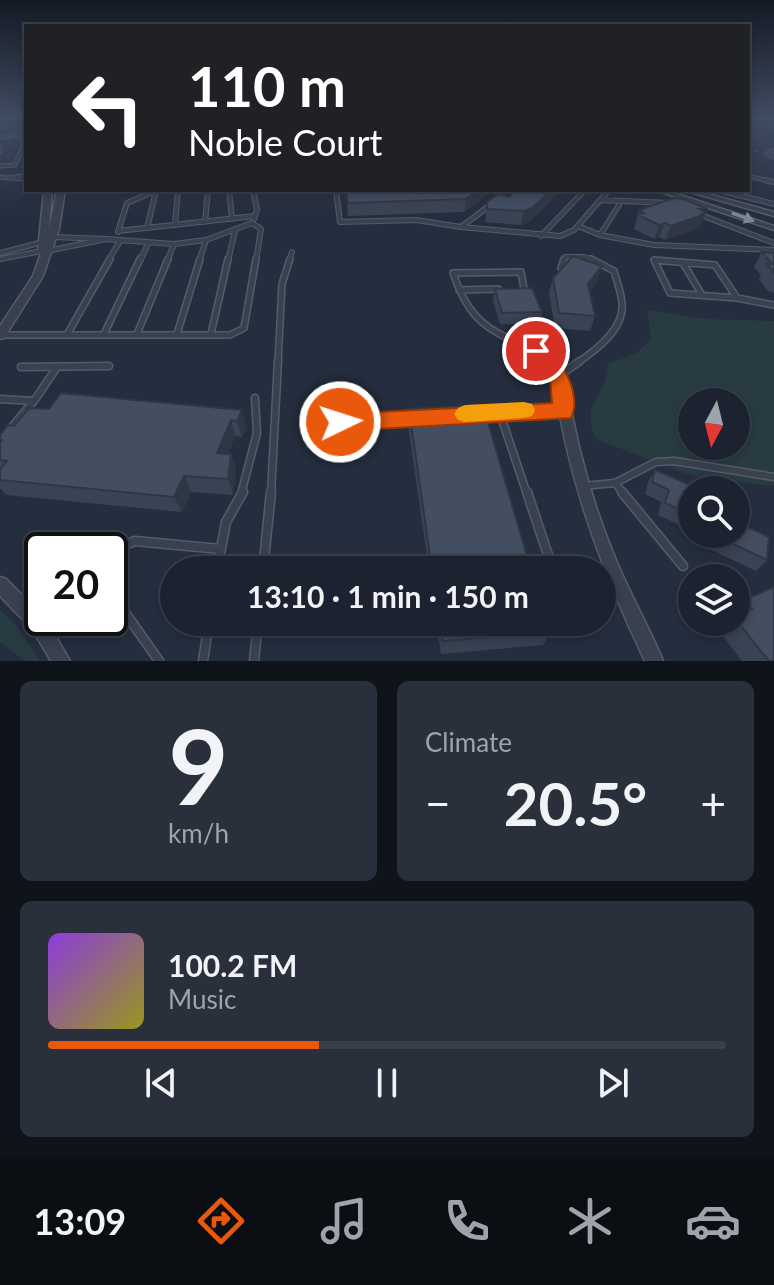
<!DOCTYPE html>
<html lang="en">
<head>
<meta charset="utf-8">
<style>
	:root { --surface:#1c222f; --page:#292f3b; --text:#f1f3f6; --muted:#a0a4aa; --line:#3a3f4b; --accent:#ea580c }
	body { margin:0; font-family:Lato,sans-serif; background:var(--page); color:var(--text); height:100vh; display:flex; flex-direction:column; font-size:30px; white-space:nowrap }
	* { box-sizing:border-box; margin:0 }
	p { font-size:26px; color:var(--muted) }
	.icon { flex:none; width:44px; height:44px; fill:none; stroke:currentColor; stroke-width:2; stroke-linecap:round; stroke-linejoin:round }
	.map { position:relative; height:661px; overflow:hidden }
	.panel { display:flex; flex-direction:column; gap:20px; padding:20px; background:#0f131a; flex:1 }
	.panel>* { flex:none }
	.top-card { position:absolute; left:24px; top:24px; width:726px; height:168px; border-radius:0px; box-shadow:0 4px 12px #0003,0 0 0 2px var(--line); background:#202124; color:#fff; overflow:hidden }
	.needle { width:52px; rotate:187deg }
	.controls { position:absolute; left:678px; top:388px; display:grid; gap:16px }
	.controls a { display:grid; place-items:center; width:72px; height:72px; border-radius:50%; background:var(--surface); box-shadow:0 4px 12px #0003,0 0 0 2px var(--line); font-size:40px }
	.speed { position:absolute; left:24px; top:532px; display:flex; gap:16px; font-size:40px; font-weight:700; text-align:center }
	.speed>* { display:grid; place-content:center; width:104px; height:104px; border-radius:50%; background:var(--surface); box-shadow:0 4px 12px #0003,0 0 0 2px var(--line); line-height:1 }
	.speed .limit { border:4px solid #111; border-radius:12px; background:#fff; color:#111 }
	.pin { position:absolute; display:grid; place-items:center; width:68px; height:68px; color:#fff; margin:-34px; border:4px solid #fff; border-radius:50%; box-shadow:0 2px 8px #0007 }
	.me { position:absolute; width:88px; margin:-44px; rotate:86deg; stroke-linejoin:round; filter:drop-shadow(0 0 6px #0008) }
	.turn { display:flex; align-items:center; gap:28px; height:168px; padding:0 32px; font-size:36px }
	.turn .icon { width:104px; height:104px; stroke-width:2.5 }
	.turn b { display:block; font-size:56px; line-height:68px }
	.big { font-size:60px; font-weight:700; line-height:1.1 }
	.panel .widget { flex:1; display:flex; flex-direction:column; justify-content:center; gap:12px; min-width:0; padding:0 28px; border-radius:12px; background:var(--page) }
	.panel .dial { align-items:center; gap:0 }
	.dial b { font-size:104px; line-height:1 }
	.song { display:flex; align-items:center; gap:24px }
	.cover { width:96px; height:96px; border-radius:12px; background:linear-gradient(135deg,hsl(270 70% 55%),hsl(60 70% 35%)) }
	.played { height:8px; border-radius:4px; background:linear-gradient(90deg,var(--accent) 40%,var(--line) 40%) }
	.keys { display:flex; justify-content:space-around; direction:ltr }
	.heat { display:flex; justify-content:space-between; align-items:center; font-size:44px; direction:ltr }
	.panel .tiles { flex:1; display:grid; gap:20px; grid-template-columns:1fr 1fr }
	.widget:last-child { grid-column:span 2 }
	.trip { position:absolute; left:160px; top:556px; width:456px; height:80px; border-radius:40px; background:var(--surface); box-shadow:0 4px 12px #0003,0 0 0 2px var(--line); font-weight:700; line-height:80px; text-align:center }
	.dock { display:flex; height:128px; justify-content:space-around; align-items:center; background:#0b0e13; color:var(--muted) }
	.dock .icon { width:56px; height:56px }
	.dock .selected { color:var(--accent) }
	.dock b { font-size:36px; color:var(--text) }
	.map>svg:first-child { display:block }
	.green { fill:#273b40; fill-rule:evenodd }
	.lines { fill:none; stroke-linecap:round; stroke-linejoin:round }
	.service-far4-casing { stroke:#545c6a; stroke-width:5 }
	.service-far3-casing { stroke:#545c6a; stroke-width:6 }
	.service-far2-casing { stroke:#545c6a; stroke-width:8 }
	.service-far1-casing { stroke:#545c6a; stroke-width:9 }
	.service-casing { stroke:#545c6a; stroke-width:11 }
	.minor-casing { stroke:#545c6a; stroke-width:3 }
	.tertiary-casing { stroke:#545c6a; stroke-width:3 }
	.path { stroke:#45585d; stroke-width:2; stroke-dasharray:3 3; stroke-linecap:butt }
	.service-far4 { stroke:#39414f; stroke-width:3 }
	.service-far3 { stroke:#39414f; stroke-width:4 }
	.service-far2 { stroke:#39414f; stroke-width:5 }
	.service-far1 { stroke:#39414f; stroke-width:6 }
	.service { stroke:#39414f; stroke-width:8 }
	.minor { fill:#39414f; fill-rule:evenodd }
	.tertiary { fill:#39414f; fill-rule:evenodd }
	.wall { fill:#3a4353 }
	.shaded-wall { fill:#303744 }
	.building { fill:#444e61; stroke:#303744; stroke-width:2 }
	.oneway { fill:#7e8593 }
	.route { fill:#ea580c; stroke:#983908; stroke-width:2 }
	.slow { fill:#f59e0b }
</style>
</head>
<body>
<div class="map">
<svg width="774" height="661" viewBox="0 0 774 661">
	<rect width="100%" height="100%" fill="#252e3f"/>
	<path class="green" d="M647 310 706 319 774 321V486L713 480 684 473 596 439C579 401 606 401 608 364L635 354 651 340ZM692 402H736V446H692Z
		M0 610 14 623 41 661H25L0 642Z"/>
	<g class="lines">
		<g class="service-far4-casing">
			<path id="service-far4" d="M0 138 20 134 24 144 15 165 0 166
				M0 146V152
				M774 150 767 154 774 157
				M26 175 8 178 26 179
				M748 176 774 182
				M0 177 8 178"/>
		</g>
		<g class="service-far3-casing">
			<path id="service-far3" d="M765 180 774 182
				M229 190 232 219
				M253 190 257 210 254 219
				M336 190 340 222 416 220 461 227
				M718 190 774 204
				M600 200 669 203
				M489 206 461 227 560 236 574 230 609 190
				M701 215 774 243
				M205 222 208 190
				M175 225 178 190
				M578 226 600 235 619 205
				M147 228 155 195 151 192
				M118 231 255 216
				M118 232 127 203 157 190
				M600 235 654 245 774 250
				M541 236 585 190
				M106 239 174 244 206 240 252 223 261 229 256 261
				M47 251 106 239 52 237
				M0 253 43 242
				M0 259 42 251
				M108 261 120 241
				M140 261 148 244
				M167 261 174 244
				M199 261 206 240
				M228 261 235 231
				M289 261 292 252
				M563 261 565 257H584L597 261
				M655 261H671"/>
		</g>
		<g class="service-far2-casing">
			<path id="service-far2" d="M654 260 715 265 737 298 670 293Z
				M683 263 702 295
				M561 268 564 259
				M524 289 521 272 453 273C462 299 473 320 498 333 516 343 533 348 547 363
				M459 290 498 289
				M737 298 774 305
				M68 333 110 259
				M104 334 140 259
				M137 334 168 259
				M177 334 200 259
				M211 334 228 259
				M1 335H230L244 328 256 259
				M278 363 282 284 290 259
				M577 363C595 351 625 329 622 303 621 292 617 281 614 271L591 259"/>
		</g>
		<g class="service-far1-casing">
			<path id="service-far1" d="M546 361 559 376 580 361
				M21 367 109 366
				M0 399 34 401 57 367
				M480 413 499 411
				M309 424 414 417
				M0 441 33 402
				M615 483 624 494
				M583 486 615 483 656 462 674 461 774 477
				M241 494 257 433 255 398
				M271 494 278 361
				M527 494 499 411 563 412"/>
		</g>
		<g class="service-casing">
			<path id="service" d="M527 492 553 570
				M622 492 683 566
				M110 557 122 546 135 541 220 549
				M217 570 226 522 243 492
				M263 570 271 492
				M110 591 159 661
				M570 622 573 632
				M203 661 209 622
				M254 661 258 622"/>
		</g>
		<g class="minor-casing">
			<path id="minor" d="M655 190H665L774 226V230Z
				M683 190H694L774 212V216Z
				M559 372 563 373 565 376C575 439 591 501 616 560 630 594 649 627 663 661H645C600 567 568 479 553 376L555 373Z
				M0 577 6 579 42 615V618H45L70 661H51L32 629 0 596Z"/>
		</g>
		<g class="tertiary-casing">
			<path id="tertiary" d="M44 190H52L49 229 57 190H65L59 229 43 276 4 338 0 339V326L33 276 41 253 38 251Z"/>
		</g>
		<path class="path" d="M748 149 758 152"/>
		<use href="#service-far4" class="service-far4"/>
		<use href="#service-far3" class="service-far3"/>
		<use href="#service-far2" class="service-far2"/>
		<use href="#service-far1" class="service-far1"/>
		<use href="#service" class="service"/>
		<use href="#minor" class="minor"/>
		<use href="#tertiary" class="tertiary"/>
	</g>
	<path class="wall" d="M346 190H493L464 212 348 216Z
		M517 190H560L559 193 530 221 521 225 485 222 487 202 509 197Z
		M705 208 703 211 706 212 700 226 691 231 665 240 659 237 654 239 634 229 639 210Z
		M762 252 774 253V293L767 290 759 279 761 275 754 267Z
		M602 266 597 281 590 291 595 316 590 331 555 328 549 293 553 278Z
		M495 289 542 312 539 324H500L493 300Z
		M49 409 242 410 246 426 242 437 235 436 228 454H231L236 470 233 495 191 492 182 512 6 495 0 488V435L14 426Z
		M409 409 531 570H429L408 425Z
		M655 470 694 487 702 475 736 522 767 560 756 571 693 541 694 534H736L692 490V531L658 515 661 502 645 494 648 482Z
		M774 587V661H742L719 631 729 622H736V608L744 600Z
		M436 622H547L550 632 543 645 441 654Z"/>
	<path class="shaded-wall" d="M478 190H493L464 212 466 199Z
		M552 190H560L559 193 530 221 521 225 524 211Z
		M705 208 702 214 706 212 700 226 691 231 665 240 671 226Z
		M665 223 659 237 654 239 659 225Z
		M602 266 597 281 584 300 588 284Z
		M242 410 246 426 242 437 237 421Z
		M231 420 235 436 222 468 217 453Z
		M231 454 236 470 233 495 228 479Z
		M184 476 191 492 182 512 174 497Z"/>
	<path class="building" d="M346 190H478L466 199 348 203Z
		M517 190H552L532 208 524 211 487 209V202L498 194 509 197Z
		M674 198 684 199 705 208 699 209 706 212 697 217 671 226 665 223 659 225 638 215 644 213 639 210Z
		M762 252 774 253V273L767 264H772Z
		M573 256 602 266 588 284 595 316 559 313 553 278Z
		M532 288 542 312 502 313 495 289Z
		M61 393 242 410 237 421 231 420 217 453 231 454 228 479 184 476 174 497 0 480V470L7 461 0 460V443L2 440H0V435L8 425 14 426 29 408 49 409Z
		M483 405 531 570H432L409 409Z
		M655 470 699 489 702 475 742 489 736 522 769 537 767 560 712 534H736V490H692V515L665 503 669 490 652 482Z
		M774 587V661H769L736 620V617L752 609 744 600Z
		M440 622H547L550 632 443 641Z"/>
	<defs><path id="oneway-solid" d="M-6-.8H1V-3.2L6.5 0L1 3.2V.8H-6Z" transform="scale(2)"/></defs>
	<use class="oneway" href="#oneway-solid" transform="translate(743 217) rotate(20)"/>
	<linearGradient id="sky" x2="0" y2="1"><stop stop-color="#141923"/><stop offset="0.56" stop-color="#404c63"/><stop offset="1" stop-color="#404c63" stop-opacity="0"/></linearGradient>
	<rect width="774" height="212" fill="url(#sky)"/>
	<path class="route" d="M536 344C560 351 583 395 571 418L340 431 333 428 329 422 333 416 340 414 552 403 550 378 526 351Z"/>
	<path class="slow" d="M524 402 532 404 535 410 532 416 524 418 465 422 458 420 454 414 458 408 465 405Z"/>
</svg>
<div class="controls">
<a><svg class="needle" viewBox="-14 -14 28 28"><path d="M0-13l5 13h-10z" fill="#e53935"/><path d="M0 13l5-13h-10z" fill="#a0a4aa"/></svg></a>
<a><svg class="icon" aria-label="search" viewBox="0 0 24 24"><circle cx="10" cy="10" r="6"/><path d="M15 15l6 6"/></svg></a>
<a><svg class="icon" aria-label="layers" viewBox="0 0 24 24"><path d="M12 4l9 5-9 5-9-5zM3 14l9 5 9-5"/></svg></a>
</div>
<div class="speed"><div class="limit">20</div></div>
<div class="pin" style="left:536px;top:351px;background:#d93025"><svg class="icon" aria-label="arrive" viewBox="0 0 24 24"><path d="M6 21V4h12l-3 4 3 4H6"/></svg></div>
<svg class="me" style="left:340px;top:422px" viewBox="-20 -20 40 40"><circle r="17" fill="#ea580c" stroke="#fff" stroke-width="3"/><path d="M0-11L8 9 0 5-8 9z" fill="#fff"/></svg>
<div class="trip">13:10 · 1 min · 150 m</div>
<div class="top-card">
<div class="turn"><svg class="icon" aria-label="left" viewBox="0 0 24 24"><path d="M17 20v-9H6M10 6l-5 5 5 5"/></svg><div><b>110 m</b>Noble Court</div></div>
</div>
</div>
<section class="panel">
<div class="tiles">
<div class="widget dial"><b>9</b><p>km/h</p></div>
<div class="widget"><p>Climate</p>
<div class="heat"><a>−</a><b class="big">20.5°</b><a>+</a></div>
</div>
<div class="widget">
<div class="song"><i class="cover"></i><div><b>100.2 FM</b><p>Music</p></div></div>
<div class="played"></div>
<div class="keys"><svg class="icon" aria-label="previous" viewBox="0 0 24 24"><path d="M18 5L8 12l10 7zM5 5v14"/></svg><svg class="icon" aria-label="pause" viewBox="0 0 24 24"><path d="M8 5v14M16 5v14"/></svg><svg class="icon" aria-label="next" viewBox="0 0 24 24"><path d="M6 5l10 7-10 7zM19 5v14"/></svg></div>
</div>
</div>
</section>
<nav class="dock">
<b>13:09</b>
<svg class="icon selected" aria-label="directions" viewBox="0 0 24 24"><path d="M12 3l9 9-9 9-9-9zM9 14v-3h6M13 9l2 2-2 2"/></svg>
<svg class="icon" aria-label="music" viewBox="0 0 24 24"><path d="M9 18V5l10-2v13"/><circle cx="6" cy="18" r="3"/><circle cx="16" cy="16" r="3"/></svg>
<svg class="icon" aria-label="phone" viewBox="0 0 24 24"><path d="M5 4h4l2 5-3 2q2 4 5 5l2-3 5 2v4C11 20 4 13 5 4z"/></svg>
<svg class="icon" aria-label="climate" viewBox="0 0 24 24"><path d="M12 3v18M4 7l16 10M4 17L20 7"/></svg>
<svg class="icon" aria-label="car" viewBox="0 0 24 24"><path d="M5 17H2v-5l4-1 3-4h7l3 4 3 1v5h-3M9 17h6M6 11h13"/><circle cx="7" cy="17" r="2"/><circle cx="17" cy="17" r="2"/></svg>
</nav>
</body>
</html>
